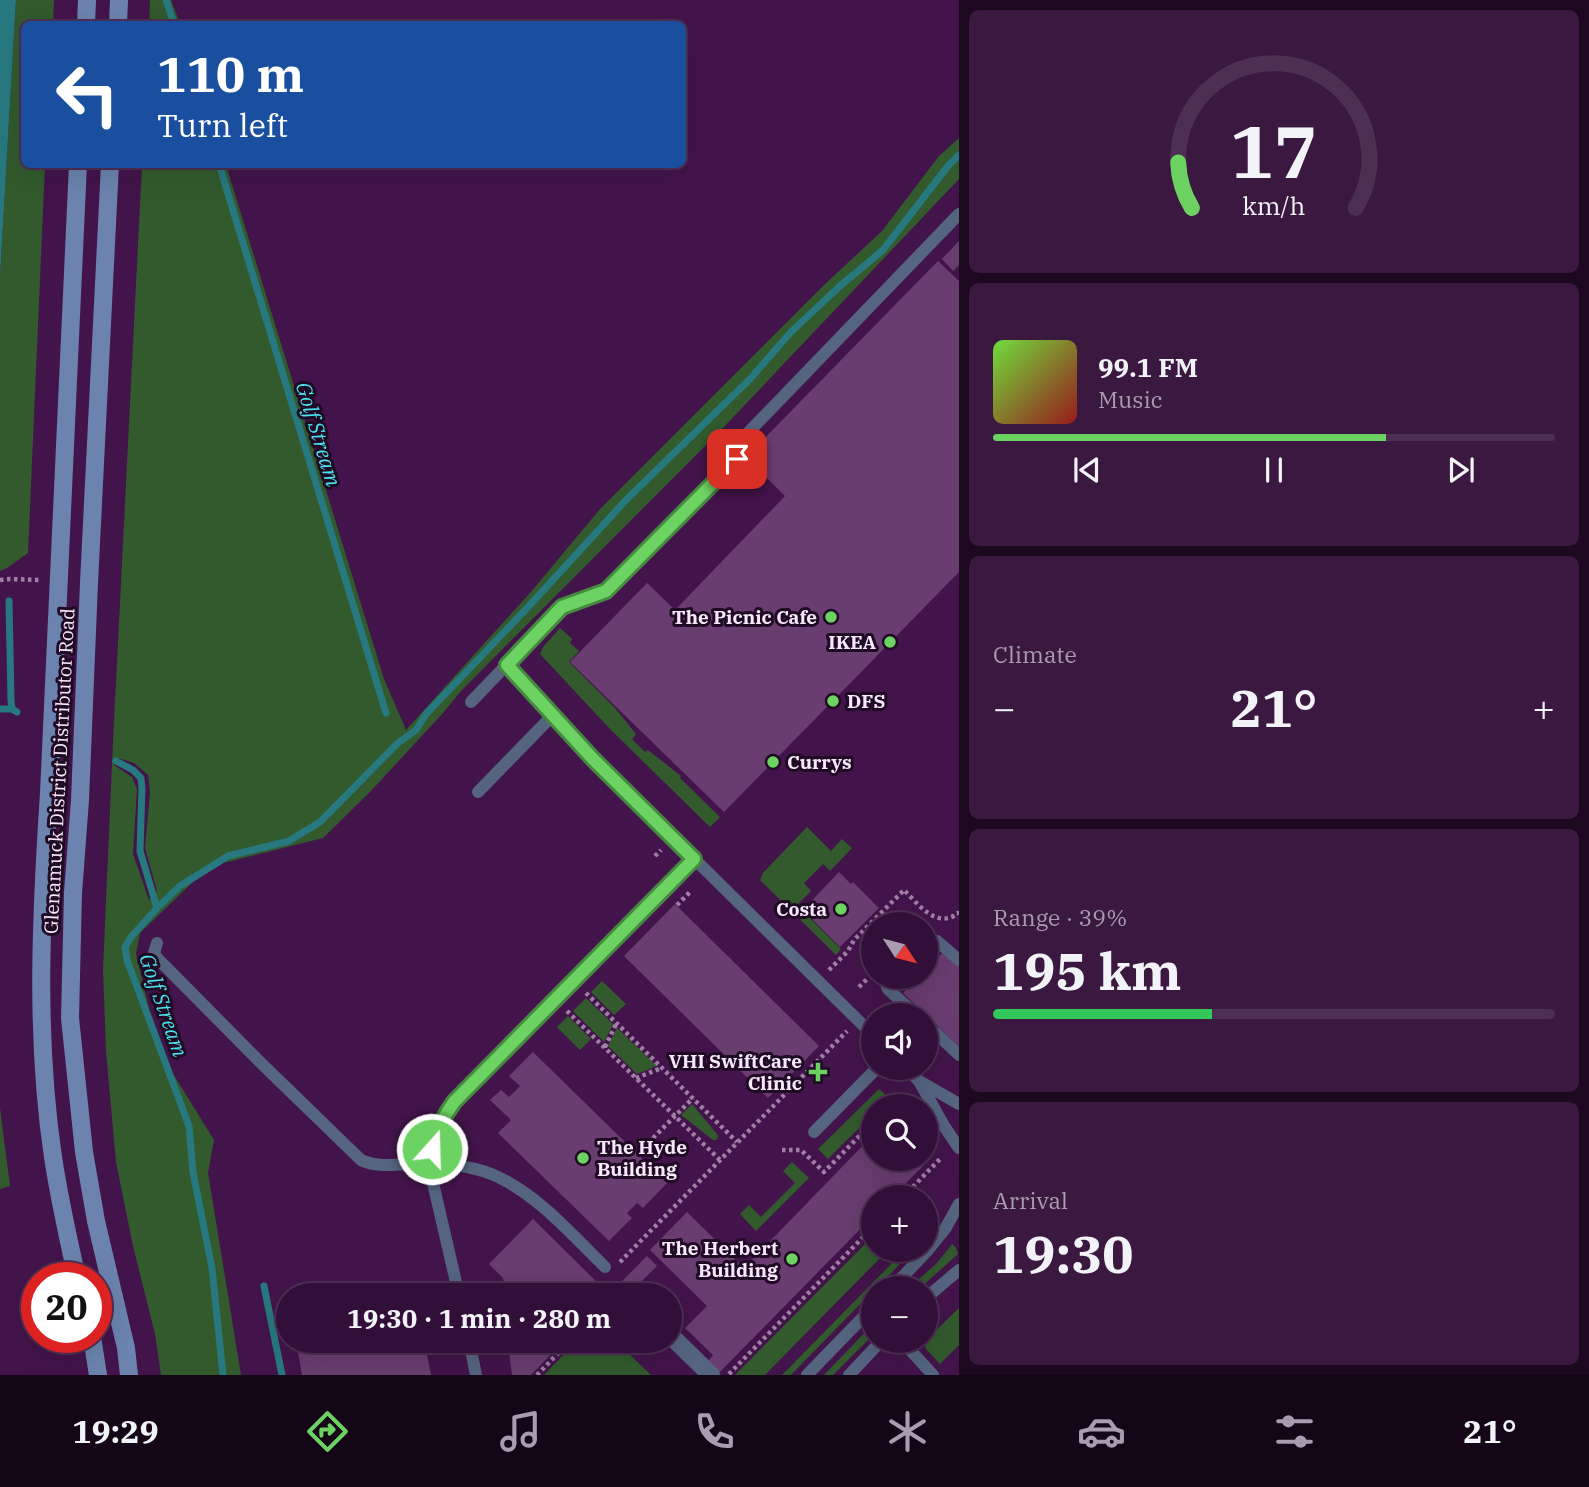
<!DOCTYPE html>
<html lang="en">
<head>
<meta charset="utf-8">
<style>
	:root { --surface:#320f38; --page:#3a1840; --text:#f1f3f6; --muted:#a89cae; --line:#4d2f53; --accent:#6cd362 }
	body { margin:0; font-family:"IBM Plex Serif",serif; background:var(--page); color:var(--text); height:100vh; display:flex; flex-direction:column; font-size:26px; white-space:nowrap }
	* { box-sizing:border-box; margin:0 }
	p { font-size:23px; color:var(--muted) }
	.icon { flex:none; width:38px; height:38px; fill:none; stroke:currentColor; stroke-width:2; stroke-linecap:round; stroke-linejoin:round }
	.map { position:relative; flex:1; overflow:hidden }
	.details { display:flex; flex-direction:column; gap:10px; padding:10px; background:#1c081f; width:630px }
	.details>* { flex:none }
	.banner { position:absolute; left:21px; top:21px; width:665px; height:147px; border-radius:10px; box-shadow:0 7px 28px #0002,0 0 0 2px var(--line); background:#1a4fa0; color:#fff; overflow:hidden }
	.needle { width:46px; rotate:126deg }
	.tools { position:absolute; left:861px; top:912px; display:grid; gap:14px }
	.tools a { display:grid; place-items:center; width:77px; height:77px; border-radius:50%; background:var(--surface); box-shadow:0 7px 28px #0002,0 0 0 2px var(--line); font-size:35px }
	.speed { position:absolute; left:21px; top:1262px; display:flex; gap:14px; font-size:35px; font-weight:700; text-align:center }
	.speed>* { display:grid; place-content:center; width:91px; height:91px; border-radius:50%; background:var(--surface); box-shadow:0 7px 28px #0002,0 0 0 2px var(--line); line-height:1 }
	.speed .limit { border:10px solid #d22; background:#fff; color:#111 }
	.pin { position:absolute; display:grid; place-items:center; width:60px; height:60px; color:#fff; margin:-30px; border-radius:14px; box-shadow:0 4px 10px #0006 }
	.me { position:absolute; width:77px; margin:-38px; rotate:20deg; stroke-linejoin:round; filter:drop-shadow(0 0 5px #0008) }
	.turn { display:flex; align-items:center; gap:24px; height:147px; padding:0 21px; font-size:32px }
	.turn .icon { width:91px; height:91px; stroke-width:2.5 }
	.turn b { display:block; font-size:49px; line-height:60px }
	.big { font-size:52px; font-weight:700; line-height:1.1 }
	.details .widget { flex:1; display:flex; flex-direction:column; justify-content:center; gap:10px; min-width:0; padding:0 24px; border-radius:10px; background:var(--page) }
	.details .dial { align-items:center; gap:0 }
	.dial svg { height:182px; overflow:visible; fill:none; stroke:var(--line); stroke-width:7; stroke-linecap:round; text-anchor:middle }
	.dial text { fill:var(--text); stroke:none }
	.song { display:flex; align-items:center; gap:21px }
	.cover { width:84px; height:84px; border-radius:10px; background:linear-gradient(135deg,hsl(100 70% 55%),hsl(0 70% 35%)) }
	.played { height:7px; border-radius:4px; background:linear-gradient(90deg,var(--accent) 70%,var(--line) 70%) }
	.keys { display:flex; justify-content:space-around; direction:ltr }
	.heat { display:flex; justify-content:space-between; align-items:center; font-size:38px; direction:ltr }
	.charge { height:10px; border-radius:5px; background:linear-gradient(90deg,#34c759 39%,var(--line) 0) }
	.trip { position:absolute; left:276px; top:1283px; width:406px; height:70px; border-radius:35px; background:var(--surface); box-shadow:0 7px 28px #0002,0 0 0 2px var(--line); font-weight:700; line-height:70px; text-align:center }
	.tab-bar { display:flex; height:112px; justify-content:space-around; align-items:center; background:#140616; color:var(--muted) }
	.tab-bar .icon { width:49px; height:49px }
	.tab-bar .on { color:var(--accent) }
	.tab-bar b { font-size:32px; color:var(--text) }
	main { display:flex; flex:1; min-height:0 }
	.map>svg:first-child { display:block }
	.green { fill:#325a2d; fill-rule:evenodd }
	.water { fill:#27797f }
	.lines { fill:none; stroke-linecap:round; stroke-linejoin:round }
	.stream { stroke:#27797f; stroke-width:7 }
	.building { fill:#693d70 }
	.path { stroke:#9f7fa4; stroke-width:4.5; stroke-dasharray:3.5 3.5; stroke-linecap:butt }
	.service { stroke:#55647f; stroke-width:12 }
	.pedestrian { stroke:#55647f; stroke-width:18 }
	.secondary { stroke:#6b83ae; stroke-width:18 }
	.route-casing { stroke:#468940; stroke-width:18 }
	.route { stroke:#6cd362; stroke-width:12 }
	.poi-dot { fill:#6cd362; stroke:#1f0b23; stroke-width:2.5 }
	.labels { text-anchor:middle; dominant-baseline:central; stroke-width:6; stroke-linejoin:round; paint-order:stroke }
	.poi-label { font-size:19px; font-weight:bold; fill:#f9e8fb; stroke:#1f0b23; text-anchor:end }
	.street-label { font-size:19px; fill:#f9e8fb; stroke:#1f0b23 }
	.water-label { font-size:21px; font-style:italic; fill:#49e4ef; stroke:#1f0b23 }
</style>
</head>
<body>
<main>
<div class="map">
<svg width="959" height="1375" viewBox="0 0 959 1375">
	<rect width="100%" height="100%" fill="#43144b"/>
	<path class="green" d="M16 0H54L53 24H24V164L45 165 28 553 7 568 0 571V277Z
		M150 0H171L180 24H149Z
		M959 138V179L722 429 461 691 443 713 370 792 323 838 223 863 197 878 140 933 136 953 150 1013 172 1072 214 1140 208 1173 241 1375H161L155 1334 133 1246 116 1162 106 1051 103 969 113 742 142 165H226L384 679 406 730 530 593 600 509 824 285 882 231 939 156ZM118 758 134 763 148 775 150 792 145 848 157 891 149 900 133 854 137 789 132 777 114 765Z
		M560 628 572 639 570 643 579 651 569 662 614 707 636 734 632 739 645 752 648 750 681 776 680 778 720 817 710 827 611 730 540 654 543 647Z
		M807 827 831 851 842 839 852 848 830 871 823 864 804 883 811 891 797 905 841 949 836 955 760 880 763 873Z
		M602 981 626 1004 614 1015 591 992Z
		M586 998 613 1024 604 1042 573 1011Z
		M568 1016 591 1039 580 1050 557 1027Z
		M617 1028 657 1066 637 1074 608 1046Z
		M879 1089 889 1098 881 1106H873V1114L828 1159 818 1149Z
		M692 1104 717 1134 718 1137 716 1140H713L681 1115Z
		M0 1108 10 1186 0 1189Z
		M792 1162 809 1178 756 1231 740 1214 749 1205 761 1217 795 1183 783 1171Z
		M873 1236V1250H888L765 1375H735Z
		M952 1244 956 1248 958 1254 920 1288H909L937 1263Z
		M905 1250H913L877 1288H873V1291L791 1375H782Z
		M959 1308V1345L940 1364 926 1349 924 1342Z
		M873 1324V1335L833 1375H824Z
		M578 1340 616 1341 651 1375H544Z"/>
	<path class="water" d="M0 0H16L0 277Z"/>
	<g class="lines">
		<path class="stream" d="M166 0 174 24
			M219 164 386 713
			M9 601 11 700 12 709 17 712
			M0 709H12
			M116 761 133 770 141 778 142 788 140 851 157 908
			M264 1286 282 1375
			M223 1375 212 1268 193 1172 189 1126 127 960 125 947 131 937 157 908 180 886 228 856 289 841 320 822 398 743 416 730 426 714 530 605 626 500 750 379 791 332 840 286 883 250 948 166 959 155"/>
	</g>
	<path class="building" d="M959 241V265L953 271 942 259Z
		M938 261 959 281V572L724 812 570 662 647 583 675 610 785 496 746 457Z
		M839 872 851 884 853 882 879 908 840 947 803 910Z
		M675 904 819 1046 768 1098 624 956Z
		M926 950 936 960 944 951 959 966V1047L903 993 915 981 911 976H926Z
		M533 1052 667 1183 643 1208 637 1203 627 1213 632 1218 609 1241 498 1133 511 1120 490 1100 501 1090 509 1097 520 1086 509 1076Z
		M873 1135V1158H919L925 1164 892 1197H873V1216L717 1375 709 1360 713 1355 685 1328 707 1306 650 1250 687 1212 744 1268Z
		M533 1219 610 1295H506L503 1278 489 1264Z
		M647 1256 657 1266 631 1292 621 1282Z
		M413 1285 415 1295H368V1294Z
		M296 1340H424L431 1375H302Z
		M513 1340H565L531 1375H512L508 1346Z"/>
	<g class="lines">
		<path class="path" d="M0 580 10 579 41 580
			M655 856 661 850
			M677 905 691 891
			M829 970 848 951 854 940 904 890C918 904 937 930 958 913L959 914
			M859 987 867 979
			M586 993 737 1142
			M567 1011 720 1160
			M605 1047 617 1022
			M636 1078 662 1068
			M889 1106 899 1096
			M653 1138 693 1098
			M782 1150H801L824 1172 873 1122
			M903 1197 941 1158
			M620 1262 847 1031
			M729 1374 873 1227
			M537 1375 571 1340"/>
		<path class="service" d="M743 438 959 214
			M507 665 593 759 873 1035
			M471 702 562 607 606 591 737 459
			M478 792 552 716
			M926 938 937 941 959 960
			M157 943 154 953 157 958 263 1065 361 1160C382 1170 408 1162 430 1163 452 1164 478 1167 498 1177 540 1197 572 1235 605 1267
			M883 976 888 989 916 1015
			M926 1024 959 1055
			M906 1068 919 1081 959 1104
			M919 1081 944 1126 959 1148
			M814 1132 877 1068
			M892 1288 928 1250 945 1229 959 1204
			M459 1295 433 1183 431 1163 436 1132 444 1117 454 1102 694 859
			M926 1298 959 1270
			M469 1340 476 1375
			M901 1340 933 1375
			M807 1375 873 1307
			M849 1375 882 1340"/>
		<path class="pedestrian" d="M626 1291 630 1295
			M670 1335 711 1375"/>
		<path class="secondary" d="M86 24 87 0
			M118 24 119 0
			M110 164 89 583 80 800 73 893 70 1018 84 1152 96 1221 126 1348 129 1375
			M77 1278C68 1238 59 1197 53 1157 35 1036 41 914 49 793L78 164
			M92 1337 98 1375"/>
	</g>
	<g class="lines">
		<g class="route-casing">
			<path id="route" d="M432 1149C437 1131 443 1117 454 1102L694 859 593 759 507 665 562 607 606 591 737 459"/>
		</g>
		<use href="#route" class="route"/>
	</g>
	<g class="poi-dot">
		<circle cx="831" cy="617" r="7"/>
		<circle cx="890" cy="642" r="7"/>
		<circle cx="833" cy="701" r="7"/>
		<circle cx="773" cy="762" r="7"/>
		<circle cx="841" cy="909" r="7"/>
		<path d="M814.5 1061.5h7v7h7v7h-7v7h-7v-7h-7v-7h7z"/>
		<circle cx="583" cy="1158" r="7"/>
		<circle cx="792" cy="1259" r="7"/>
	</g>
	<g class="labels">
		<g class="poi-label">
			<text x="817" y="617">The Picnic Cafe</text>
			<text x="876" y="642">IKEA</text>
			<text x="847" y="701" text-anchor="start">DFS</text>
			<text x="787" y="762" text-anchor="start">Currys</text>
			<text x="827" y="909">Costa</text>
			<text x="802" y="1061">VHI SwiftCare<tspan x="802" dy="22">Clinic</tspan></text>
			<text x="597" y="1147" text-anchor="start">The Hyde<tspan x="597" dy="22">Building</tspan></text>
			<text x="778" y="1248">The Herbert<tspan x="778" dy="22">Building</tspan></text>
		</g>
		<g class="street-label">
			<text transform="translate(59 771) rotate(-87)">Glenamuck District Distributor Road</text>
		</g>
		<g class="water-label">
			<text transform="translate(319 434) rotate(73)">Golf Stream</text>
			<text transform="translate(164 1005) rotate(71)">Golf Stream</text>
		</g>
	</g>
</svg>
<div class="tools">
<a><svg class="needle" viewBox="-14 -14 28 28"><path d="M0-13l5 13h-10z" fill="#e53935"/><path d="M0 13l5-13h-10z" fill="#a89cae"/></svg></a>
<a><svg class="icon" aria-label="sound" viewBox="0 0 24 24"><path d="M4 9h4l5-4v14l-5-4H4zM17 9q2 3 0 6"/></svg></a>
<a><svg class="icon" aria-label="search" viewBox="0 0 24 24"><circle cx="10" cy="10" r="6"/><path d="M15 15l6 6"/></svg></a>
<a>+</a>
<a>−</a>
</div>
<div class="speed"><div class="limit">20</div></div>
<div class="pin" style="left:737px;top:459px;background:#d93025"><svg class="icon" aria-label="arrive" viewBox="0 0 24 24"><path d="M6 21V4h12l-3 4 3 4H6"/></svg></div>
<svg class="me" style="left:432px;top:1149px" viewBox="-20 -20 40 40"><circle r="17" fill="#6cd362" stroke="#fff" stroke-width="3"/><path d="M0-11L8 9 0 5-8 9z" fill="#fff"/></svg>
<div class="trip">19:30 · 1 min · 280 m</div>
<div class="banner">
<div class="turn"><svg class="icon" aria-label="left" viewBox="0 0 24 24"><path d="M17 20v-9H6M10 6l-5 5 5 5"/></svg><div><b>110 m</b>Turn left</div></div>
</div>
</div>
<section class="details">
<div class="widget dial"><svg viewBox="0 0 100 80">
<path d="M14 69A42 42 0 1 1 86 69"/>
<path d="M14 69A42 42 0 0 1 8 49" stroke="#6cd362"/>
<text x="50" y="56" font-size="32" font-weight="700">17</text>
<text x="50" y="72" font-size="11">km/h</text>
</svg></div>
<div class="widget">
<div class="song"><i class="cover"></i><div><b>99.1 FM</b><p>Music</p></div></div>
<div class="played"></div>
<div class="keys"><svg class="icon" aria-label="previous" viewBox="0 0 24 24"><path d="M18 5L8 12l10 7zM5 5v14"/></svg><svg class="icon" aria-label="pause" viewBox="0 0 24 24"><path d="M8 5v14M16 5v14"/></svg><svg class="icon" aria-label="next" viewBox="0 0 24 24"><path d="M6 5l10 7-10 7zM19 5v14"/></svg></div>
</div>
<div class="widget"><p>Climate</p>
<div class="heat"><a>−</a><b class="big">21°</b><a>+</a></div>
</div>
<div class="widget"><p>Range · 39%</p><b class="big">195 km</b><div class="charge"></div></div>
<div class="widget"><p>Arrival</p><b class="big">19:30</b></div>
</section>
</main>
<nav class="tab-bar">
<b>19:29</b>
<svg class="icon on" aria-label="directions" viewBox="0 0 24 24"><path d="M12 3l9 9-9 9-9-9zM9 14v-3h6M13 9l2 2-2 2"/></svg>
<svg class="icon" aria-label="music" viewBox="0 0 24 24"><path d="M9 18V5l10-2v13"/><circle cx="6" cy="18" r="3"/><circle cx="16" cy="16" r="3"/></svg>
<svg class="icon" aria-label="phone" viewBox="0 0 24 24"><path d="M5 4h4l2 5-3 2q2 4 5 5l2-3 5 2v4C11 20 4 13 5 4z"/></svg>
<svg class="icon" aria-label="climate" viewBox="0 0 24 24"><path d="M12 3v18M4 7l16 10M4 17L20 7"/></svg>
<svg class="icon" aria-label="car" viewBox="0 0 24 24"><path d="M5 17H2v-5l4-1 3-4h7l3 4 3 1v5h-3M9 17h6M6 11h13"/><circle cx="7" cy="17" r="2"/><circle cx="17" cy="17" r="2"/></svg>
<svg class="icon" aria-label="filters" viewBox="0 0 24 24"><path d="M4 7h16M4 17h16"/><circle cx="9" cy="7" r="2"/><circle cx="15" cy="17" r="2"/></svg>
<b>21°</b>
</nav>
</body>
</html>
